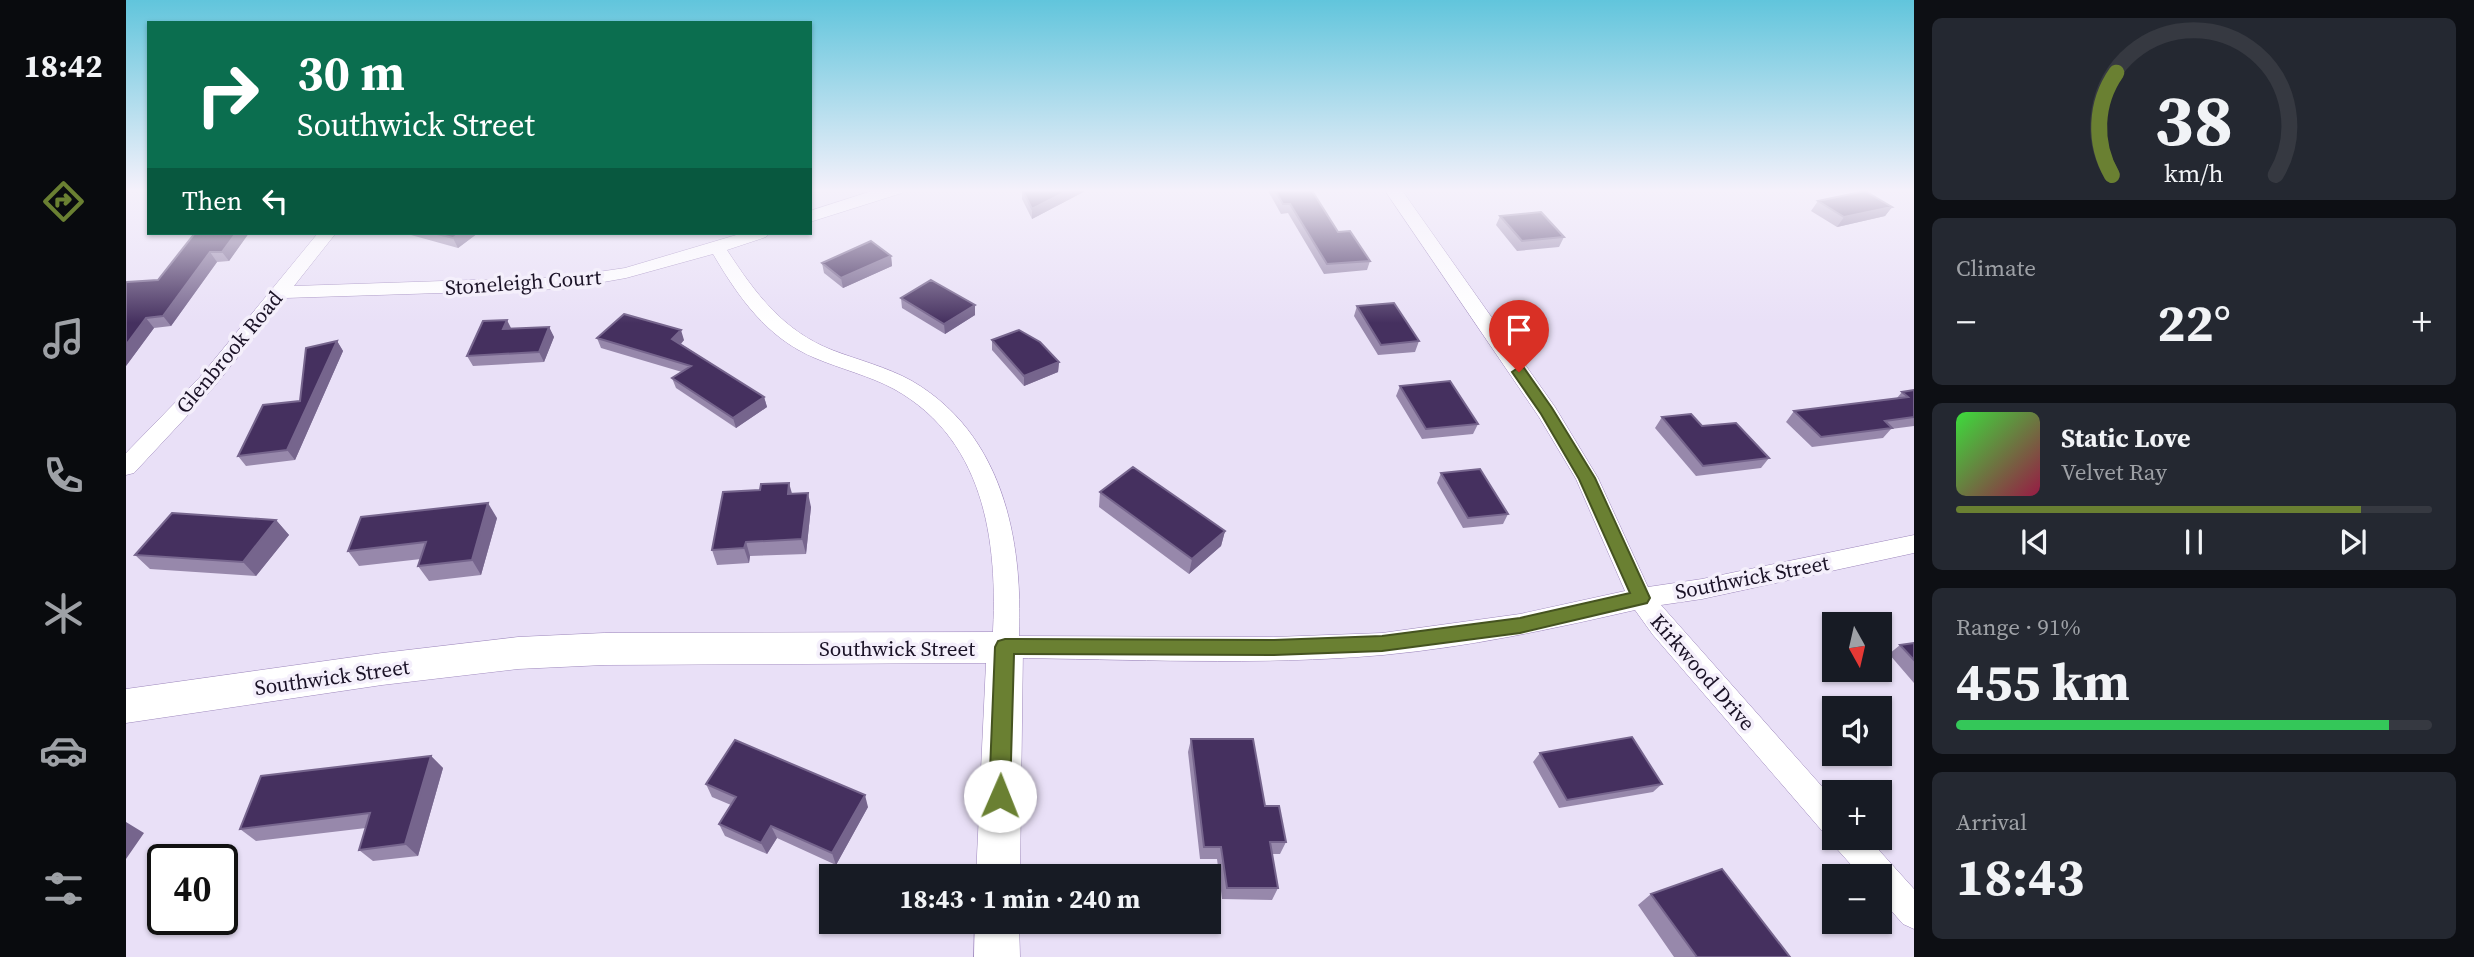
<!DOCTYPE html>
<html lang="en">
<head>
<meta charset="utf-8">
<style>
	:root { --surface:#171b24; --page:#242831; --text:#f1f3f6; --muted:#9ea1a6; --line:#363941; --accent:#6a8032 }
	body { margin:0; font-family:"Source Serif 4",serif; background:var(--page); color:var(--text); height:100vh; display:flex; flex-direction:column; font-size:26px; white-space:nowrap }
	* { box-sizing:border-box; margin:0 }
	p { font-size:23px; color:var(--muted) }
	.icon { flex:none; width:38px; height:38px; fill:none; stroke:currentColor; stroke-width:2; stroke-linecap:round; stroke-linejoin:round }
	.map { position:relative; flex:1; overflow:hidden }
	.sheet { display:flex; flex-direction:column; gap:18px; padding:18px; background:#0d0f14; width:560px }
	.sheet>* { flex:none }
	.top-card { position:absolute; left:21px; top:21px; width:665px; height:214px; border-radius:0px; box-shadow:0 2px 5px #0004; background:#0b6e4f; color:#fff; overflow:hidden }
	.needle { width:46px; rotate:172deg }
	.controls { position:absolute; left:1696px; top:612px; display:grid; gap:14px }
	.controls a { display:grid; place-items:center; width:70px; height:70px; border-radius:0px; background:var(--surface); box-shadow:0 2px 5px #0004; font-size:35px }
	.speed { position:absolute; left:21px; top:844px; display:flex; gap:14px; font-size:35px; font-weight:700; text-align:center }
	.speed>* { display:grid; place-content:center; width:91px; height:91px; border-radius:50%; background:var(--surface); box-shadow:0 2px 5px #0004; line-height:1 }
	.speed .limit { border:4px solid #111; border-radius:10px; background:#fff; color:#111 }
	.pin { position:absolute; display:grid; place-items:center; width:60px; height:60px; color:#fff; margin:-72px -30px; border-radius:50% 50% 50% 0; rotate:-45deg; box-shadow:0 0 7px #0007 }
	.pin .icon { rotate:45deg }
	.me { position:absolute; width:77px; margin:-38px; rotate:1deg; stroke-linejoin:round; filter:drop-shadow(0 0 5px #0008) }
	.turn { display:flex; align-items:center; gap:24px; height:147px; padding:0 35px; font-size:32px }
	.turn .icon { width:91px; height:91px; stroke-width:2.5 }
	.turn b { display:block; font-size:49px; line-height:60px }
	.then { display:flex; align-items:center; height:66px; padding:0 35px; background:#0003; gap:14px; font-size:26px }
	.big { font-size:52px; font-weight:700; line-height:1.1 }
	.sheet .card { flex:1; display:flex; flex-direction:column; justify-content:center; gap:10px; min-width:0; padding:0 24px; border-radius:10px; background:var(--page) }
	.sheet .dial { align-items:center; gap:0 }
	.dial svg { height:182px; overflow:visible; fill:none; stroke:var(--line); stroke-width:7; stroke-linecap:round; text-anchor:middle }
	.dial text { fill:var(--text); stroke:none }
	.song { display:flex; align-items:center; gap:21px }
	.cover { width:84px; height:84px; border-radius:10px; background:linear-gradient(135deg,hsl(120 70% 55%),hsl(340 70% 35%)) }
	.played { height:7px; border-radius:4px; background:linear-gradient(90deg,var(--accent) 85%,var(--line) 85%) }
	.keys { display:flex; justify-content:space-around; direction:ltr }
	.heat { display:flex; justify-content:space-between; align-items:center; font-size:38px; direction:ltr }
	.charge { height:10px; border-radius:5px; background:linear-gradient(90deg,#34c759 91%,var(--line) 0) }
	.trip { position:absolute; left:693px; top:864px; width:402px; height:70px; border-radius:0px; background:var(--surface); box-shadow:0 2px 5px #0004; font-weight:700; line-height:70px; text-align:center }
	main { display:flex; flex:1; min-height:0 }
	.menu { display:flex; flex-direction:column; width:126px; justify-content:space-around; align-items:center; background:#090b0e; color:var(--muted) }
	.menu .icon { width:49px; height:49px }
	.menu .active { color:var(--accent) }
	.menu b { font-size:32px; color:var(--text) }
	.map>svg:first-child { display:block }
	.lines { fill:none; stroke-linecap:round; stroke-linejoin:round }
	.street-casing { stroke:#9d87bc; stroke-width:1 }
	.secondary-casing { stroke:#9d87bc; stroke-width:1 }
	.street { fill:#fff; fill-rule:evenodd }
	.secondary { fill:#fff; fill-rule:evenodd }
	.wall { fill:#9788ab }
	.shaded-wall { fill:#76658d }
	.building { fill:#45305f; stroke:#76658d; stroke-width:2 }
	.route { fill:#6a8032; stroke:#455320; stroke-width:2 }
	.labels { text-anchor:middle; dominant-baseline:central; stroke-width:7; stroke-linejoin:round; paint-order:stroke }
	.street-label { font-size:21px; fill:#1a1226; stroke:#f4effb }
</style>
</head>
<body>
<main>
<nav class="menu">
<b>18:42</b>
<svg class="icon active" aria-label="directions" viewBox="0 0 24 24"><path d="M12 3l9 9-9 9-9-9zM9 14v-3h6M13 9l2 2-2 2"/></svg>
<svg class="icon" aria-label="music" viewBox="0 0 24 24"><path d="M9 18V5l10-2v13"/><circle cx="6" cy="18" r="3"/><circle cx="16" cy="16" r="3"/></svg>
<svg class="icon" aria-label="phone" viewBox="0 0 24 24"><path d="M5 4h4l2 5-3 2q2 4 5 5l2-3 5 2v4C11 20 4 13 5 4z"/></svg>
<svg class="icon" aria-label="climate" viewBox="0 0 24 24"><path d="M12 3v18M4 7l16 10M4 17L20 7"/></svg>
<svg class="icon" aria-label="car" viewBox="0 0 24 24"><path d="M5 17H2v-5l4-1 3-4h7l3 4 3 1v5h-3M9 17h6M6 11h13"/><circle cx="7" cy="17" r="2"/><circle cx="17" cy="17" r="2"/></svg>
<svg class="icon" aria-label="filters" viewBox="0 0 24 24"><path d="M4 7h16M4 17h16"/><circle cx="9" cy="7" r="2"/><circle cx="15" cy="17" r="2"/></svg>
</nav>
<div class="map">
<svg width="1788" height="957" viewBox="0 0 1788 957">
	<rect width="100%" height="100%" fill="#e9e0f7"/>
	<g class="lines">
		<g class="street-casing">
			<path id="street" d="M752 189H778L776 193 684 222V211Z
				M1258 189H1275L1429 407 1472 478 1522 587 1576 579 1788 535V553L1576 599 1535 605 1708 800V838H1742L1788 889V929L1777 924 1754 898V877H1736L1711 849 1707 838V836L1697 832 1527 635 1509 610C1426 629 1343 647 1257 655 1132 666 1004 659 879 658L870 655 866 647C873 551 863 442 768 389 744 376 715 369 689 358 641 338 613 298 587 254L500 278 438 289 159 298 88 387 8 473 0 475V453L74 377 192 233H210L168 286 438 277 499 268 617 233H643L640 237 601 250C629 293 657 331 706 350 732 360 761 367 786 381 877 434 897 539 893 636L1148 637 1256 633 1394 614 1499 591 1450 479 1413 417Z"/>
		</g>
		<g class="secondary-casing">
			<path id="secondary" d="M879 632 892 636 897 647 894 877H850L860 663 478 665 392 669 256 685 0 723V689L256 653 392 637 478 633Z
				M849 922H893L894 957H848Z"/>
		</g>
		<use href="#street" class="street"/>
		<use href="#secondary" class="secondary"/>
	</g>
	<path class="wall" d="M896 189H963L906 219 896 199Z
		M1141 189H1185L1212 232 1244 261 1241 270 1198 274 1162 213 1155 214Z
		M1692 201 1766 207 1759 216 1711 227 1685 211Z
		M1374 216 1438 237 1433 247 1391 251 1370 225Z
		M69 233H123L103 261 91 262 45 326 28 328 0 366 32 280Z
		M284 233H352L332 248 285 235Z
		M765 256 766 266 717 288 698 273 696 263Z
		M775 298 849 305V315L819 334 776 308Z
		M1231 306 1293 341 1289 352 1252 355 1228 316Z
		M423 327 428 337 418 362 347 366 341 356 385 329Z
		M471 338 558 340 555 344 638 397 641 407 610 428 550 388 546 378 556 372 475 348Z
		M866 340 933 362 932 372 898 386 866 350Z
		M211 341 217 351 169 460 120 466 112 456 174 401Z
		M1274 386 1352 424 1347 434 1296 439 1270 396Z
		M1788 390V426L1765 429 1757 438 1686 447 1660 422 1668 411 1771 398 1776 392Z
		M1536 417 1576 426 1643 458 1635 468 1570 476 1529 428Z
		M1315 473 1382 514 1377 524 1337 528 1311 483Z
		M974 492 1099 531 1095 546 1063 574 973 507Z
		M666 493 685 507 680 554 624 556 623 563 591 565 586 550Z
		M371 518 355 575 303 581 292 566 295 559 233 566 222 551Z
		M150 520 163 535 130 576 24 569 9 555Z
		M1788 643V683L1763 654 1774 645Z
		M1065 739 1139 806 1160 842 1154 854H1146L1152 888 1146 900 1096 899 1091 859H1074L1062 752Z
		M1414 753 1536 784 1527 792 1433 808 1407 762Z
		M305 756 317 768 292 856 247 861 233 850 240 828 130 841 114 829Z
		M580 784 742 807 710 865 651 838 641 854 599 836 593 824 605 805 586 797Z
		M1525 894 1664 957H1548L1512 905Z"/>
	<path class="shaded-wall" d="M945 189H963L906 219V209Z
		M1766 207 1759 216 1711 227 1718 217Z
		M110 233H123L103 261 96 252Z
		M334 233H352L332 248 327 238Z
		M84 252 91 262 45 326 37 316Z
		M765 256 766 266 717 288 715 278Z
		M849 305V315L819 334 818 324Z
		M20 318 28 328 0 366V345Z
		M381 320 386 330 377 329Z
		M423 327 428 337 418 362 413 352Z
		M555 330 558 340 550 349 546 339Z
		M211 341 217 351 169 460 161 450Z
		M933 362 932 372 898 386V376Z
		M638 397 641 407 610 428 607 418Z
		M663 483 667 497 662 494Z
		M682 493 685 507 680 554 676 539Z
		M362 503 371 518 355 575 346 560Z
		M150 520 163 535 130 576 117 562Z
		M1099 531 1095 546 1063 574 1066 559Z
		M620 542 624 556 623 563 618 548Z
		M305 756 317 768 292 856 279 844Z
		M739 795 742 807 710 865 706 853Z
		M0 822 18 833 0 859Z
		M645 826 651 838 641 854 635 843Z"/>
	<path class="building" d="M896 189H945L906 209Z
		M1148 189H1185L1212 232 1224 231 1244 261 1201 264 1164 204H1157Z
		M1739 191 1766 207 1718 217 1692 201Z
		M1415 212 1438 237 1396 241 1374 216Z
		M69 233H110L96 252H84L37 316 20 318 0 345V283L1 282 32 280Z
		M307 233H334L327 238Z
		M745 241 765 256 715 278 696 263Z
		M805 280 849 305 818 324 775 298Z
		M1268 303 1293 341 1255 345 1231 306Z
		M498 314 555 330 546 339 638 397 607 418 546 378 565 366 471 338Z
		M381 320 377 329 423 327 413 352 341 356 357 321Z
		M893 330 914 342 933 362 898 376 866 340Z
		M211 341 161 450 112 456 137 405 174 401 180 348Z
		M1324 381 1352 424 1300 429 1274 386Z
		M1788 390V417L1759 421 1766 428 1695 437 1668 411 1782 397 1776 392Z
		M1565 414 1576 426 1610 423 1643 458 1577 466 1536 417Z
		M1007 467 1099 531 1066 559 974 492Z
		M1354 469 1382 514 1342 518 1315 473Z
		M663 483 662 494 682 493 676 539 620 542 618 548 586 550 597 492 634 490 635 484Z
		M362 503 346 560 292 566 300 542 222 551 235 517Z
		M46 513 150 520 117 562 9 555Z
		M1788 643V660L1774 645Z
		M1506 737 1536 784 1441 800 1414 753Z
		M1065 739H1127L1139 806H1153L1160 842H1144L1152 888H1101L1095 847H1078Z
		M609 740 739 795 706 853 645 826 635 843 593 824 610 797 580 784Z
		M305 756 279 844 233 850 244 813 114 829 135 776Z
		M1596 869 1664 957H1571L1525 894Z"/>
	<linearGradient id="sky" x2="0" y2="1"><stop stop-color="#61c5dc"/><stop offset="0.59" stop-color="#f5f1fb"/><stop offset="1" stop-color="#f5f1fb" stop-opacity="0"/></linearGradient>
	<rect width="1788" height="323" fill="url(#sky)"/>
	<path class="route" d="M1393 367 1398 368 1426 408 1469 478 1524 598 1521 603 1394 633 1256 651 1148 655 888 654 884 796 881 803 874 806 866 803 863 796 869 647 872 641 879 639 1148 640 1256 636 1394 618 1504 593 1453 479 1415 414 1386 372Z"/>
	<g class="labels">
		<g class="street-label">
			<text transform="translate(397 282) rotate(-4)">Stoneleigh Court</text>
			<text transform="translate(103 352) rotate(-50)">Glenbrook Road</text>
			<text transform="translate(1626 577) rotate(-11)">Southwick Street</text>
			<text x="771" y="648">Southwick Street</text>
			<text transform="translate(1577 672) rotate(49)">Kirkwood Drive</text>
			<text transform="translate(206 677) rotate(-8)">Southwick Street</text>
		</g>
	</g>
</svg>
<div class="controls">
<a><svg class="needle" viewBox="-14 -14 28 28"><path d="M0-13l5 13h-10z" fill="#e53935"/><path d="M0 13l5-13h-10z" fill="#9ea1a6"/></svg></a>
<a><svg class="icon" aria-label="sound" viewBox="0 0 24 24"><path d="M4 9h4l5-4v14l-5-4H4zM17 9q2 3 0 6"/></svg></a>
<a>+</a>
<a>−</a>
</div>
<div class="speed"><div class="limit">40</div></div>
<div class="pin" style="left:1393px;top:372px;background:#d93025"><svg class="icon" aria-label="arrive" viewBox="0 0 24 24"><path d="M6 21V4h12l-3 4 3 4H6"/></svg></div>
<svg class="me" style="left:874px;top:796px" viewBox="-20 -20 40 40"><circle r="19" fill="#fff"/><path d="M0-13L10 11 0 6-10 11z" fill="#6a8032"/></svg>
<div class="trip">18:43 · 1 min · 240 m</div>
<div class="top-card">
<div class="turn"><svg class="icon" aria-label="right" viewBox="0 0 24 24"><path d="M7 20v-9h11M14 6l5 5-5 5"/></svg><div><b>30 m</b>Southwick Street</div></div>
<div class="then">Then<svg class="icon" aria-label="left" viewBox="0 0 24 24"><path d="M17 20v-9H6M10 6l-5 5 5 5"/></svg></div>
</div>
</div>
<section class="sheet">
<div class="card dial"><svg viewBox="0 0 100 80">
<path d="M14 69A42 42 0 1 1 86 69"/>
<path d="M14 69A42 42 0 0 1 16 24" stroke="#6a8032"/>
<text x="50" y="56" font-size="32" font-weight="700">38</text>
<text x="50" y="72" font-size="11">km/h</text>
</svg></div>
<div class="card"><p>Climate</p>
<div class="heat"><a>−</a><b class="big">22°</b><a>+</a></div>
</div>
<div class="card">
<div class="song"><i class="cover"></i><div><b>Static Love</b><p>Velvet Ray</p></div></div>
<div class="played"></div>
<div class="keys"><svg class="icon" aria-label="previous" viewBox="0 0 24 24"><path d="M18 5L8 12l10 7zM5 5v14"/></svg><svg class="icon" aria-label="pause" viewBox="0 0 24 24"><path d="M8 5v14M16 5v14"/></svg><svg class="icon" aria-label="next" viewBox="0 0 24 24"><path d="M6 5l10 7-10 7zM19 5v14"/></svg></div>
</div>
<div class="card"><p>Range · 91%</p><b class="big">455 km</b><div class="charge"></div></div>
<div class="card"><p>Arrival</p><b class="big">18:43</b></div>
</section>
</main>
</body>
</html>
